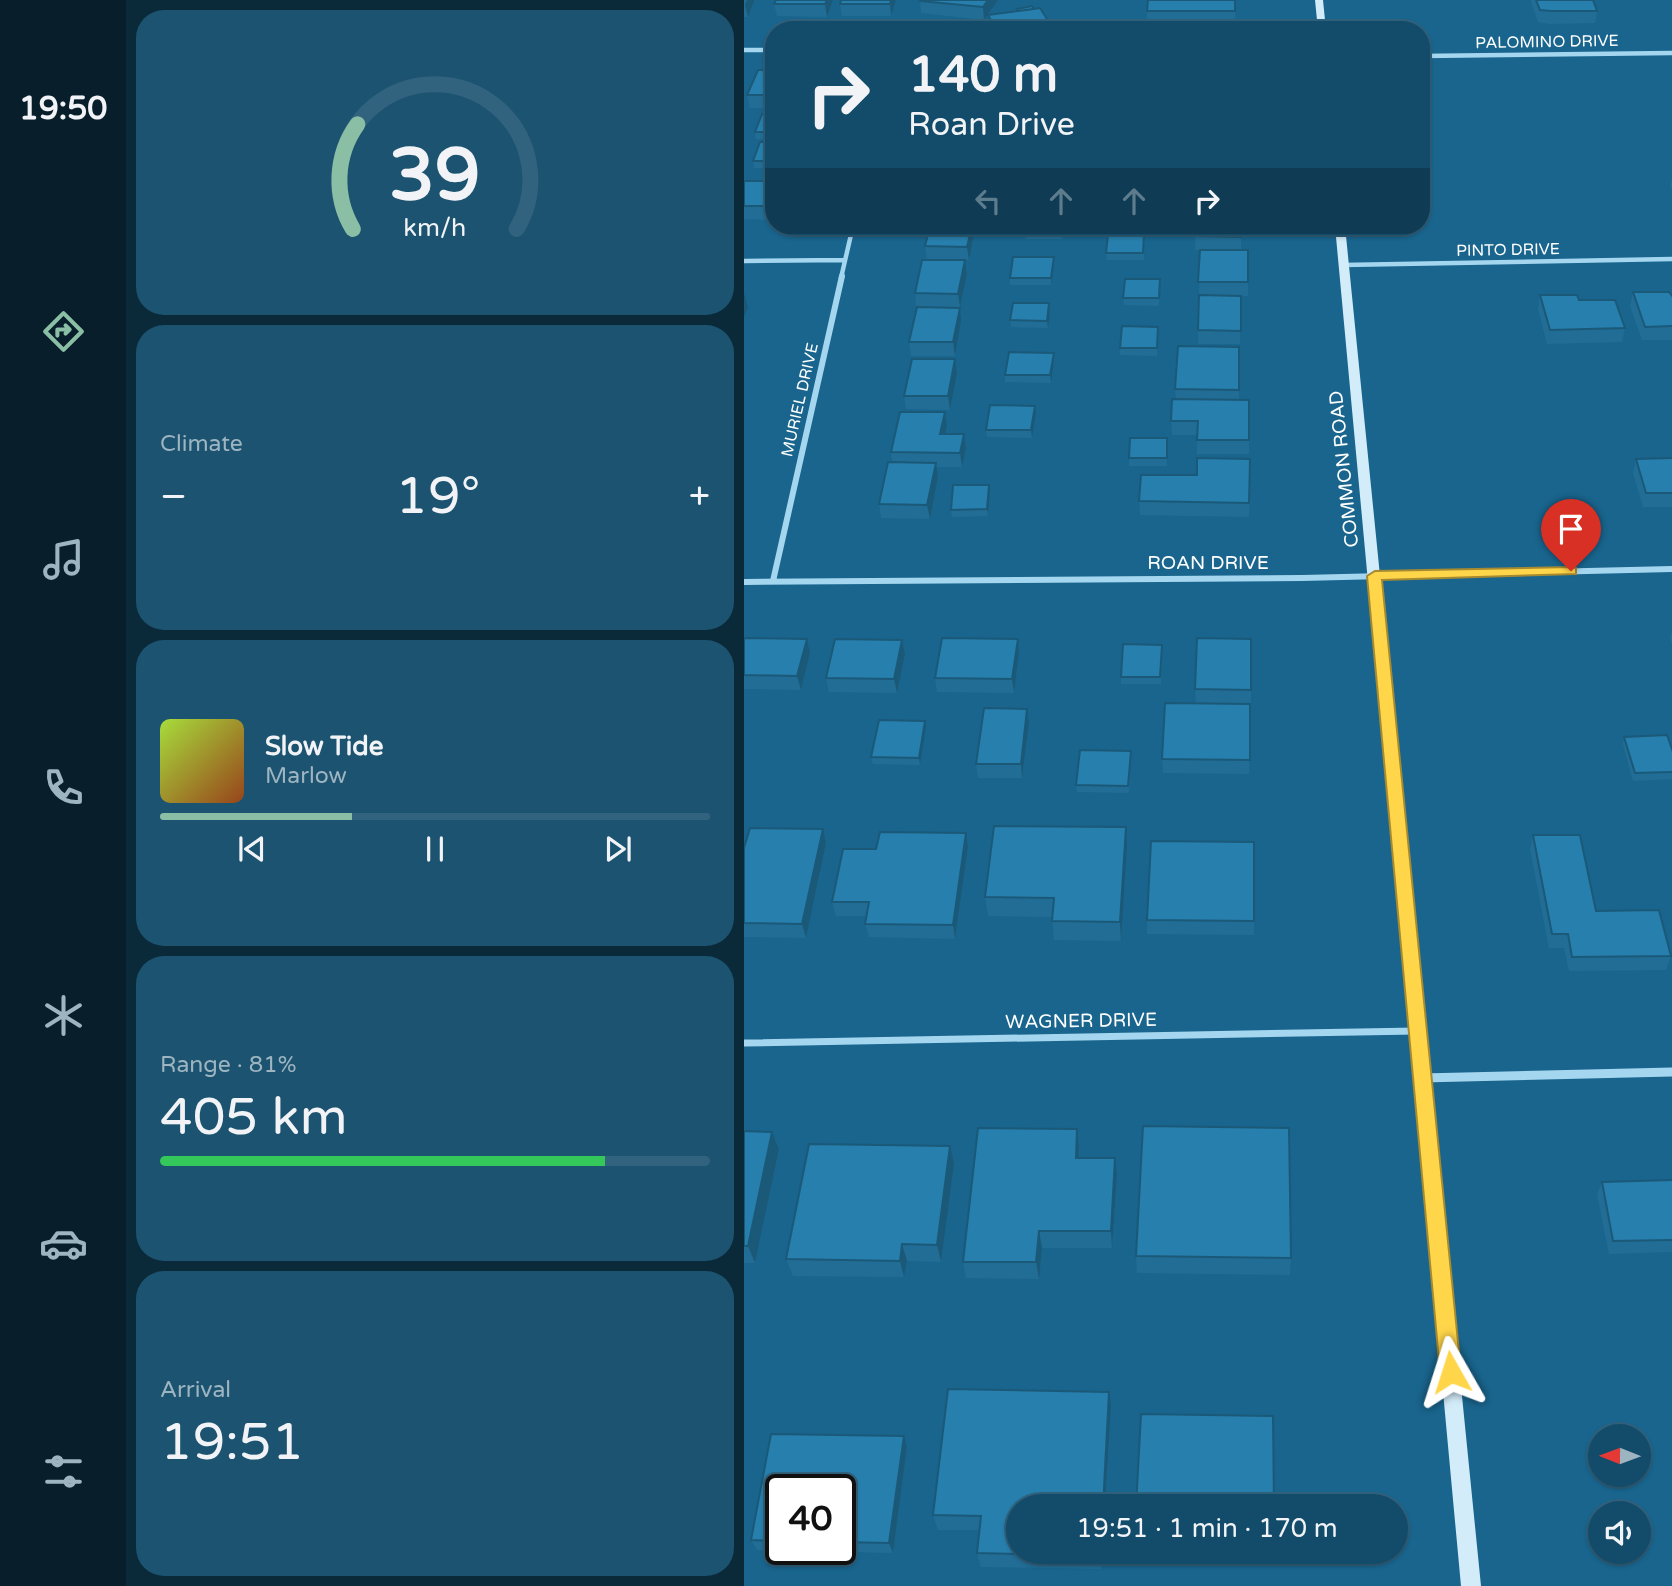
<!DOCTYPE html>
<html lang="en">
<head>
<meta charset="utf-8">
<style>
	:root { --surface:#134c6a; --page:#1c5370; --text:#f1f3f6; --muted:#9db4c1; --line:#32637e; --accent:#8abfa5 }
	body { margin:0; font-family:"Varela Round",sans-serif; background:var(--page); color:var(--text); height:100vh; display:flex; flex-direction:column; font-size:26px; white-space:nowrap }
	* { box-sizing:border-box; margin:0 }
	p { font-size:23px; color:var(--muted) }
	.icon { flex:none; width:38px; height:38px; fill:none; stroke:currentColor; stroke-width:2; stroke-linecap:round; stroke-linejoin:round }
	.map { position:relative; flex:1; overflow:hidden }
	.drawer { display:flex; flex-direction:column; gap:10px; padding:10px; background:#0a2a3a; width:618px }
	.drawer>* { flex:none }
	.guide { position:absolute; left:21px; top:21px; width:665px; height:214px; border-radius:28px; box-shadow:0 2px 5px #0004,0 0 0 2px var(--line); background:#134c6a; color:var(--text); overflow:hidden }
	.needle { width:46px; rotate:271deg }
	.controls { position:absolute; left:844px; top:1424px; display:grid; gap:14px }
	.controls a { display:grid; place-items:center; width:63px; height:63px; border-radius:50%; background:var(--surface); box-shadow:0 2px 5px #0004,0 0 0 2px var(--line); font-size:35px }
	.speed { position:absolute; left:21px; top:1474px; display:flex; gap:14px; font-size:35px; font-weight:700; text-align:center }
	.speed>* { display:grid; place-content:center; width:91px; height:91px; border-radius:50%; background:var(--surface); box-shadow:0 2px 5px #0004,0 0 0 2px var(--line); line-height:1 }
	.speed .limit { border:4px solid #111; border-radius:10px; background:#fff; color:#111 }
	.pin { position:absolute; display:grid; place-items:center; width:60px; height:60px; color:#fff; margin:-72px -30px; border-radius:50% 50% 50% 0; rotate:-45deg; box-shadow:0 0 7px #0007 }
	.pin .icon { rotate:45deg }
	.me { position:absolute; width:77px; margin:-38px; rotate:354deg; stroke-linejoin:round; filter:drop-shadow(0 0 5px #0008) }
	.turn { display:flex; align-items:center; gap:24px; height:147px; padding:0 28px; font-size:32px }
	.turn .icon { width:91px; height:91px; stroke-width:2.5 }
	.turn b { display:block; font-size:49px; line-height:60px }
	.lanes { display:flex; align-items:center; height:66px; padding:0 28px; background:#0003; justify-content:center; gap:35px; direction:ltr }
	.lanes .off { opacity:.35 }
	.big { font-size:52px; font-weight:600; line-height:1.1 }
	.drawer .tile { flex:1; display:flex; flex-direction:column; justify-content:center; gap:10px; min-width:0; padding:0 24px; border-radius:28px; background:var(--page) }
	.drawer .dial { align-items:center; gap:0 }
	.dial svg { height:182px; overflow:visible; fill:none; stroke:var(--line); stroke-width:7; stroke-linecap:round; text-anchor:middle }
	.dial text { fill:var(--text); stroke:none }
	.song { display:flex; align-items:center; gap:21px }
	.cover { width:84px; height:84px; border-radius:10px; background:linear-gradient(135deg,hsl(80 70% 55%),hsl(20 70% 35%)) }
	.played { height:7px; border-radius:4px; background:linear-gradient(90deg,var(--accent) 35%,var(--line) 35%) }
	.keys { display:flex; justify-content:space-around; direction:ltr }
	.heat { display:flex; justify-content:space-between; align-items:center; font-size:38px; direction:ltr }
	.charge { height:10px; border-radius:5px; background:linear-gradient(90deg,#34c759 81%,var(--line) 0) }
	.trip { position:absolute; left:262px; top:1494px; width:402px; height:70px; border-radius:35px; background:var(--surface); box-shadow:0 2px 5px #0004,0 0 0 2px var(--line); font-weight:600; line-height:70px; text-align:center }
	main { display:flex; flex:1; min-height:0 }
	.dock { display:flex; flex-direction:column; width:126px; justify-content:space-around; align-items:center; background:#081e2a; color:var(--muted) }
	.dock .icon { width:49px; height:49px }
	.dock .current { color:var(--accent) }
	.dock b { font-size:32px; color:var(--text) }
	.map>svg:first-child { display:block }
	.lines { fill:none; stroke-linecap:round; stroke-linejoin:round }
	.street-far3 { stroke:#a5d6ef; stroke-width:4.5 }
	.street-far2 { stroke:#a5d6ef; stroke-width:6 }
	.street-far1 { stroke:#a5d6ef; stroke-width:7 }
	.street { stroke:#a5d6ef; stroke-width:9 }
	.secondary { fill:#d3ecfa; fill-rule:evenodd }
	.wall { fill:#226d95; fill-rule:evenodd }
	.shaded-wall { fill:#1b5979 }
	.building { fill:#277fad; stroke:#1b5979; stroke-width:2 }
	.route { fill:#ffd54a; stroke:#a68a30; stroke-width:2 }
	.labels { text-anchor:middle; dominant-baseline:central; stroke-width:7; stroke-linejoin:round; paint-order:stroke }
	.far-street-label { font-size:16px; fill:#fff; stroke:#19658e }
	.street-label { font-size:19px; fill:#fff; stroke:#19658e }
</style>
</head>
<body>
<main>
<nav class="dock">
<b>19:50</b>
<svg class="icon current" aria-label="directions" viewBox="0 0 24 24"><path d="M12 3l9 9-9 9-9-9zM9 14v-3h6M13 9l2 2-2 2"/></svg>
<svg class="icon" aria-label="music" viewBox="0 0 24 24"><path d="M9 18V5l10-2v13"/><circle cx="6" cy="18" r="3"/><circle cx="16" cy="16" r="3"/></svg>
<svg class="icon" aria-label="phone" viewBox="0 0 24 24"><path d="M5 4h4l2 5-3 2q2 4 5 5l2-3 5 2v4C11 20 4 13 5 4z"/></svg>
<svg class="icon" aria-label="climate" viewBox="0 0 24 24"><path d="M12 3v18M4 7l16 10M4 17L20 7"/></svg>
<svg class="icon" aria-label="car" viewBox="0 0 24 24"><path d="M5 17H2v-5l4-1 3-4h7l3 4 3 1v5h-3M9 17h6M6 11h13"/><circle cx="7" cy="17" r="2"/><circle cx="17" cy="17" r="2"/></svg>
<svg class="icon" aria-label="filters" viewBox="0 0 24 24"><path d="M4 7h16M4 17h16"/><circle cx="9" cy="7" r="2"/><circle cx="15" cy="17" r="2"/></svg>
</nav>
<section class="drawer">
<div class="tile dial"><svg viewBox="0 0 100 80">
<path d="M14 69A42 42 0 1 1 86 69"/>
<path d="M14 69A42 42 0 0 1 16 23" stroke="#8abfa5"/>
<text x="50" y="56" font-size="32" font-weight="700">39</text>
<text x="50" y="72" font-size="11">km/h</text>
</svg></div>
<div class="tile"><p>Climate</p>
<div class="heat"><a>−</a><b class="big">19°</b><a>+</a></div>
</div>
<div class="tile">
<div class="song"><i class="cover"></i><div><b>Slow Tide</b><p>Marlow</p></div></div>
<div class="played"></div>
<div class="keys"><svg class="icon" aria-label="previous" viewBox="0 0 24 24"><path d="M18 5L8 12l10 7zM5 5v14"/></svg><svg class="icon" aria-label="pause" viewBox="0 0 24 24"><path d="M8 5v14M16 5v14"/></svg><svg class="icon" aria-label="next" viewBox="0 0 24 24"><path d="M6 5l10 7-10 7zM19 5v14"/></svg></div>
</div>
<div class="tile"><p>Range · 81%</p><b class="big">405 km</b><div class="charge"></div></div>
<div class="tile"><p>Arrival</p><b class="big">19:51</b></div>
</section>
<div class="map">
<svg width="929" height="1586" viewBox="0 0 929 1586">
	<rect width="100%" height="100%" fill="#19658e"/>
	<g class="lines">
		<path class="street-far3" d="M0 50H30
			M677 56 929 53
			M0 261 101 260
			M599 265 929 259
			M97 278 109 226"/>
		<path class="street-far2" d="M29 581 98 276
			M0 582 558 578 929 569"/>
		<path class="street-far1" d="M0 1043 673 1031"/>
		<path class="street" d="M678 1078 929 1072"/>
		<path class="secondary" d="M571 0H579L582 30H574Z
			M591 226H601L737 1586H717Z"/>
	</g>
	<path class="wall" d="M0 0H10L4 17H0Z
		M89 0 83 17 33 16 30 4Z
		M152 0 147 16H98L96 4Z
		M254 0 240 20 177 13 176 1Z
		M491 0V24L453 25V23H403V11Z
		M787 0H849L853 11 851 23 805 24 794 22 787 2Z
		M273 9 310 30H246L244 15 274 11Z
		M30 70V108H6L3 95Z
		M30 115V139H12L11 132Z
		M30 142V168H10L9 161Z
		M929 175V192L926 186Z
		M0 181H30V212L27 220 0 219Z
		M319 226 318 239H282L281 232Z
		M452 226H497V250L504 282V296H497L496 344H454L456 250H451Z
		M231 230 225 260H183L181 246Z
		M400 234V260H363L362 253Z
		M310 257V264L307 285H266V278Z
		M221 260 223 274 216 307H172L171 293Z
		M416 279 415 306 380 305 379 298Z
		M889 292 929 297V340H898L886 306Z
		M796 295 835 300 881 328 878 342 803 344 794 309Z
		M305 303 306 311 304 328 267 327 266 320Z
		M217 321 211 356H167L165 342Z
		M414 334 413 356 376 355V348Z
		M495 347V400H505V454H453V435H428L427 421 432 399 431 389Z
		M211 359 213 373 206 410 162 409 160 396Z
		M310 360 307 383 261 382V375Z
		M291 406 292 413 288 438 243 437 242 430Z
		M201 412 203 426 201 434H220L222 448 218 467H192L194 477 186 519 137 518 135 504 148 462 147 452Z
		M423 438V466H385V458Z
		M929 458V507H899L889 473 892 459Z
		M506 459 505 517 396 515 395 501 453 475Z
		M246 492 244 516 208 517 207 510Z
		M929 629V647L926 638Z
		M0 638 63 639 66 653 57 690 0 689Z
		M274 639 275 653 270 693 193 692 191 678Z
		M158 640 161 654 153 693 85 692 82 678Z
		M418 652 417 684H377V677Z
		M451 689 507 690V704H506L505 774 419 773 418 759 452 703Z
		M283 709 285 723 278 778H234L232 764Z
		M182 728 176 765 129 764 127 757Z
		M880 737 929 752V779L889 781 879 744Z
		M387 751 385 793 333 792 332 785Z
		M789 835 852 911 927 956 922 970 825 971 820 948H805L786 849Z
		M82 843 62 938 0 937V848Z
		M224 847 211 939 125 937 121 924 123 916H92L88 902 132 849Z
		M383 847 377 941 310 940 308 917 244 916 241 897Z
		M403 920 510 921V935L403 934Z
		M333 1129 335 1146V1158L373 1175 368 1248H298L295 1279 222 1278 219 1262Z
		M0 1131 28 1132 35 1149 11 1263H0Z
		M210 1164 197 1262 163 1261 160 1277 49 1276 42 1259Z
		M929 1180V1252L865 1254 853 1194 858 1182Z
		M392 1256 547 1258 546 1275 393 1273Z
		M367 1407 358 1569 237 1567 233 1553 235 1530H194L189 1515Z
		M27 1434 160 1436 163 1447 149 1553 13 1550 7 1540ZM37 1489H96V1549H37Z
		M391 1552H530L529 1564 392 1561Z"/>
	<path class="shaded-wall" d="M3 0H10V1L4 17 1 5Z
		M83 0H89L83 17 81 4Z
		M147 0H152L147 16 146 4Z
		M244 0H254L240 20 239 7Z
		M30 191V212L27 220 24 206Z
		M228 226H231V230L225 260 223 247Z
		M310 257V264L307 285V278Z
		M221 260 223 274 216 307 214 294Z
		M0 293 4 307 0 317Z
		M305 303 306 311 304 328 303 321Z
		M216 308 217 321 211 356 209 342Z
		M310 353V360L307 383 306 375Z
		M211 359 213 373 206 410 204 396Z
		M291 406 292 413 288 438 287 430Z
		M201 412 203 426 198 448 196 434Z
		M220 434 222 448 218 467 216 453Z
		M192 463 194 477 186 519 183 505Z
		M245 485 246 492 244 516 243 509Z
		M63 639 66 653 57 690 53 676Z
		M274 639 275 653 270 693 268 679Z
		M158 640 161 654 153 693 150 679Z
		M283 709 285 723 278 778 277 764Z
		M181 721 182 728 176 765 175 758Z
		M382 827 383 847 377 941 376 922Z
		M79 829 82 843 62 938 58 924Z
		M222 833 224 847 211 939 209 925Z
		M333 1129 335 1146 334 1175 332 1158Z
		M28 1132 35 1149 11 1263 4 1246Z
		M206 1146 210 1164 197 1262 193 1245Z
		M371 1158 373 1175 368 1248 367 1231Z
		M295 1231 298 1248 295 1279 292 1262Z
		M158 1244 163 1261 160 1277 156 1261Z
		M365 1392 367 1407 361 1507H359Z
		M160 1436 163 1447 149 1553 145 1543Z
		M356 1552H359L358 1569 356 1556Z"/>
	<path class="building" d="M32 0H83L81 4H30Z
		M97 0H147L146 4H96Z
		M177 0H244L239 7 176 1Z
		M404 0H491V11H403Z
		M792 0H849L853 11H807L796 10Z
		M288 6 290 9 275 11 273 9Z
		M296 8 310 30H252L244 15Z
		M453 20H489V30H413V25H453Z
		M14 70H30V95H3Z
		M18 114 30 115V132H11Z
		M16 142H30V161H9Z
		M0 181H30V191L24 206H0Z
		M186 226H228L223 247 181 246Z
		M282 226H318L317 232H281Z
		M452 226H497V237L451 236Z
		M364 234H400L399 253H362Z
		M456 250H504V282H454Z
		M269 257H310L307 278H266Z
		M178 260H221L214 294 171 293Z
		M381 279H416L415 298H379Z
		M889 292H925L929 297V326L901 327Z
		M455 295 497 296V331L454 330Z
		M796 295H833L835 300H871L881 328 806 330Z
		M269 303H305L303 321 266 320Z
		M173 307 216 308 209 342H165Z
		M378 326 414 327 413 348H376Z
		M434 346 495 347V390L431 389Z
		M265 352 310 353 306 375H261Z
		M168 359H211L204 396H160Z
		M428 399 505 400V440H453L454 421H427Z
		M246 405 291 406 287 430H242Z
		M156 412H201L196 434H220L216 453 147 452Z
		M386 438H423V458H385Z
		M453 458 506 459 505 503 395 501 397 475H453Z
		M929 458V493H902L892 459Z
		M144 462 192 463 183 505 135 504Z
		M209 485H245L243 509 207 510Z
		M0 638 63 639 53 676 0 675Z
		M198 638 274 639 268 679 191 678Z
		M453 638 507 639V690L451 689Z
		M91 639 158 640 150 679 82 678Z
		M379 644 418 645 416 677H377Z
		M421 703 506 704V760L418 759Z
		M240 708 283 709 277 764H232Z
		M135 720 181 721 175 758 127 757Z
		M923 735 929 752V772L891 773 880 737Z
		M336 750 387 751 384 786 332 785Z
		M250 826 382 827 376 922 308 921 310 898 241 897Z
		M6 828 79 829 58 924 0 923V848Z
		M136 832 222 833 209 925 121 924 125 902H88L99 849H132Z
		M789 835H836L852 911 915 910 927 956 828 957 824 934H808Z
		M407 841 510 842V921L403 920Z
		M399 1126 545 1128 547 1258 392 1256Z
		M234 1128 333 1129 332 1158H371L367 1231H295L292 1262H219Z
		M0 1131 28 1132 4 1246H0Z
		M65 1144 206 1146 193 1245 158 1244 156 1261 42 1259Z
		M929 1180V1240L869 1241 858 1182Z
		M204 1389 365 1392 359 1507H275V1552H356V1556L233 1553 237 1516 189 1515Z
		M397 1414 529 1416 530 1507H392Z
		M27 1434 160 1436 145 1543 96 1542V1489H37V1541L7 1540Z"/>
	<path class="route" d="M827 567 832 568V574L638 580 717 1372 714 1379 707 1382 699 1379 696 1372 623 576 631 571Z"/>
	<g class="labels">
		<g class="far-street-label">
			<text transform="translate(803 42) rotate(-1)">PALOMINO DRIVE</text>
			<text transform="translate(764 250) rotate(-1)">PINTO DRIVE</text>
			<text transform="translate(56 400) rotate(-77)">MURIEL DRIVE</text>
		</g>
		<g class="street-label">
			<text transform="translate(600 469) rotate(-96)">COMMON ROAD</text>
			<text x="464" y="563">ROAN DRIVE</text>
			<text transform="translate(337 1021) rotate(-1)">WAGNER DRIVE</text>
		</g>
	</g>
</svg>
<div class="controls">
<a><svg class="needle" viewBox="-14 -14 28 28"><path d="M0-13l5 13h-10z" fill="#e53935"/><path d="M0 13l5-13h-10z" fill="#9db4c1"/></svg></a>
<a><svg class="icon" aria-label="sound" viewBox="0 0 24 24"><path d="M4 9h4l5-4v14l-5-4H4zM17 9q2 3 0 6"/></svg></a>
</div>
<div class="speed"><div class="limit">40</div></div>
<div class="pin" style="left:827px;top:571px;background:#d93025"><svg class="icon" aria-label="arrive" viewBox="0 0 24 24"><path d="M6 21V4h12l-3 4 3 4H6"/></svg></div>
<svg class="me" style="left:707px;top:1372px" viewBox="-20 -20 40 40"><path d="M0-17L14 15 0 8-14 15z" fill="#ffd54a" stroke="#fff" stroke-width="4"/></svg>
<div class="trip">19:51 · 1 min · 170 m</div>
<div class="guide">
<div class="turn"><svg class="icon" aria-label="right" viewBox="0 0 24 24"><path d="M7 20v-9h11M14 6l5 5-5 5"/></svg><div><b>140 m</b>Roan Drive</div></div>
<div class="lanes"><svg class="icon off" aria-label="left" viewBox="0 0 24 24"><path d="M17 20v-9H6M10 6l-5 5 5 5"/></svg><svg class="icon off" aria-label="ahead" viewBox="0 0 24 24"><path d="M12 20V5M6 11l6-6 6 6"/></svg><svg class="icon off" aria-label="ahead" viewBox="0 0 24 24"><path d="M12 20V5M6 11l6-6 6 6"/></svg><svg class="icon" aria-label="right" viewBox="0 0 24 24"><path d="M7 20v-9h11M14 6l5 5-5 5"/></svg></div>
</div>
</div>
</main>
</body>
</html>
